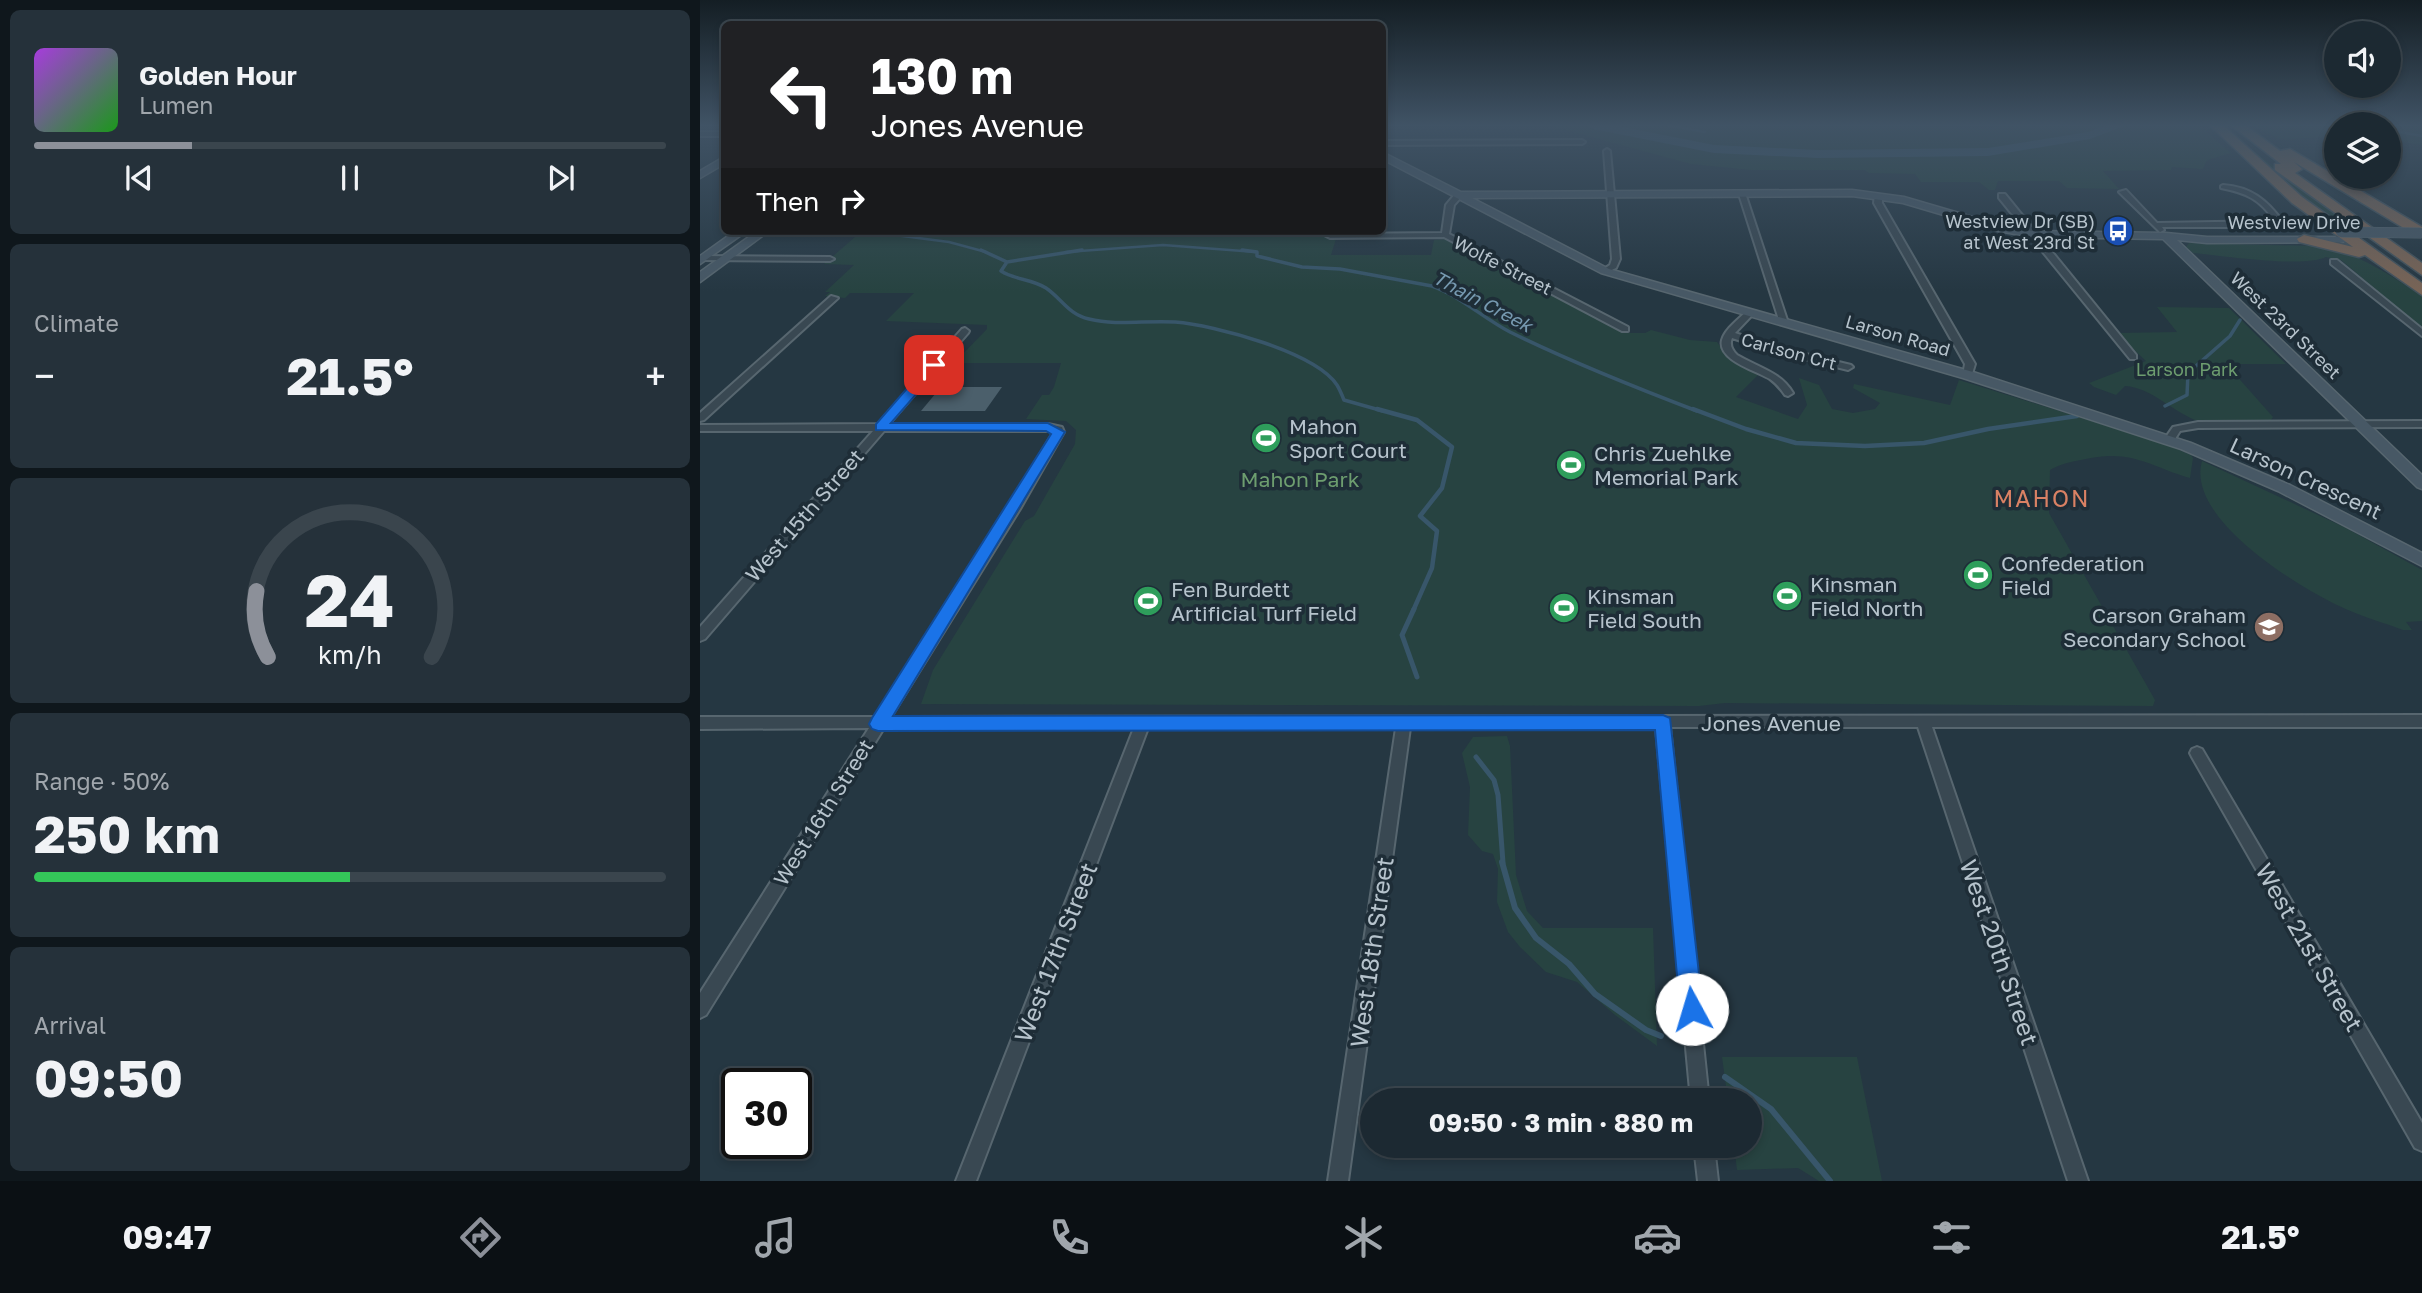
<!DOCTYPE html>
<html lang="en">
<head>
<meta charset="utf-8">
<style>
	:root { --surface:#1c2932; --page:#25313a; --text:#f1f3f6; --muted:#a0a6ac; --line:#3a454d; --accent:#8c9099 }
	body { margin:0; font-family:"Golos Text",sans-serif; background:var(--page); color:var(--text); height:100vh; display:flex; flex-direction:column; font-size:26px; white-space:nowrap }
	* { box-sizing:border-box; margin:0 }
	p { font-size:23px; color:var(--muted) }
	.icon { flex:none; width:38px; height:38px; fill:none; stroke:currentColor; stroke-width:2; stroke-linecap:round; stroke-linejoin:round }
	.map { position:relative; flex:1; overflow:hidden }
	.sheet { display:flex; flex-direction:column; gap:10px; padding:10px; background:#0f171c; width:700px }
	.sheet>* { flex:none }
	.top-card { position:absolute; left:21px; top:21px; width:665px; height:214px; border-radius:10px; box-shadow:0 4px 10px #0003,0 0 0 2px var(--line); background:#202124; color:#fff; overflow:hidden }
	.tools { position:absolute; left:1624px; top:21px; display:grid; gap:14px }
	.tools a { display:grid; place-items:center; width:77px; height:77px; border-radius:50%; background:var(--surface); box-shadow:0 4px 10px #0003,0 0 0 2px var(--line); font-size:35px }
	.speed { position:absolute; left:21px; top:1068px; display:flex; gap:14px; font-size:35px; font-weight:700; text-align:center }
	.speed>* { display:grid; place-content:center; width:91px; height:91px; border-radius:50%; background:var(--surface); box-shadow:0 4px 10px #0003,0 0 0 2px var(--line); line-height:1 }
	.speed .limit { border:4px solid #111; border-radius:10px; background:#fff; color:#111 }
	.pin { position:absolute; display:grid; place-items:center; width:60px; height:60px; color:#fff; margin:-30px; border-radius:14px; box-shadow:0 4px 10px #0006 }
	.me { position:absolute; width:77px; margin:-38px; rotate:354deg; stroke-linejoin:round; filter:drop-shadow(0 0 5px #0008) }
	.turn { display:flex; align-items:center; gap:24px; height:147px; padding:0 35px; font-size:32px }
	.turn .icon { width:91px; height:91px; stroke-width:2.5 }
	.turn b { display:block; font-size:49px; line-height:60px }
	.then { display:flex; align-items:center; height:66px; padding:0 35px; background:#0003; gap:14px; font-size:26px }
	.big { font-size:52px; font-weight:700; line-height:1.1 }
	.sheet .tile { flex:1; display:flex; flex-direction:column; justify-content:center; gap:10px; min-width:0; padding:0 24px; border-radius:10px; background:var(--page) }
	.sheet .dial { align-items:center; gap:0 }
	.dial svg { height:182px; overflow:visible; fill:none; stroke:var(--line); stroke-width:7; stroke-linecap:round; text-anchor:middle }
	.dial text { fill:var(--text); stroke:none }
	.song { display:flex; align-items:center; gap:21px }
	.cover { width:84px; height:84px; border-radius:10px; background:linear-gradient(135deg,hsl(280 70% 55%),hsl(120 70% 35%)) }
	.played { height:7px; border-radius:4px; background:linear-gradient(90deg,var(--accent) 25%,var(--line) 25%) }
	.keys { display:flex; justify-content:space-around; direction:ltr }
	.heat { display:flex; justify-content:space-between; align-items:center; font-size:38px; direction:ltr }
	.charge { height:10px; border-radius:5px; background:linear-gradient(90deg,#34c759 50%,var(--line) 0) }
	.trip { position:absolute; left:660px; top:1088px; width:402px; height:70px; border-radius:35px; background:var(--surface); box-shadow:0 4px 10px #0003,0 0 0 2px var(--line); font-weight:700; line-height:70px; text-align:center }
	.dock { display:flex; height:112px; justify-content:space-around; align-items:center; background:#0b1014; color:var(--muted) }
	.dock .icon { width:49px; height:49px }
	.dock .current { color:var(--accent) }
	.dock b { font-size:32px; color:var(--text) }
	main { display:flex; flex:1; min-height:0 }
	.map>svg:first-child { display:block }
	.green { fill:#274341 }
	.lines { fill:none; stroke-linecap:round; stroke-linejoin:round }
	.stream-far4 { stroke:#38566a; stroke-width:2.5 }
	.stream-far3 { stroke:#38566a; stroke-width:3.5 }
	.stream-far2 { stroke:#38566a; stroke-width:4.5 }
	.stream-far1 { stroke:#38566a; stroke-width:5 }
	.stream { stroke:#38566a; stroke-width:6 }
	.river { fill:#38566a; fill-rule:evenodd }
	.building { fill:#4b5f6b }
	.street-casing { stroke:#57666f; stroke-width:4 }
	.secondary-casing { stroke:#57666f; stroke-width:3 }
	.highway-casing { stroke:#44535c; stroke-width:3 }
	.street { fill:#394852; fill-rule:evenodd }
	.secondary { fill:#475865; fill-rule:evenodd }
	.highway { fill:#786456; fill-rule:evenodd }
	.secondary-bridge-casing { stroke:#57666f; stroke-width:11; stroke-linecap:butt }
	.secondary-bridge { stroke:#475865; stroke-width:10 }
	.route { fill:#1a73e8; stroke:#114b97; stroke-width:2 }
	.labels { text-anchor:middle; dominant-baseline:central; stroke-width:7; stroke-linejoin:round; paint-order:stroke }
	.far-poi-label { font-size:18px; fill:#b6c3cc; stroke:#1e2d37; text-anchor:end }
	.far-street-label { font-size:18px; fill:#b6c3cc; stroke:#1e2d37 }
	.far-park-label { font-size:18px; fill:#6d9d6f; stroke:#1e2d37 }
	.far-water-label { font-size:19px; font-style:italic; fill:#7699b0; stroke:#1e2d37 }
	.poi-label { font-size:21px; fill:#b6c3cc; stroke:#1e2d37; text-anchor:start }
	.street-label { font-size:21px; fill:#b6c3cc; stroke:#1e2d37 }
	.park-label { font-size:21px; fill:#6d9d6f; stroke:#1e2d37 }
	.neighbourhood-label { font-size:23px; letter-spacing:2px; fill:#d98164; stroke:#1e2d37 }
	.near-street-label { font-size:24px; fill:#b6c3cc; stroke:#1e2d37 }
</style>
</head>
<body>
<main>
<section class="sheet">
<div class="tile">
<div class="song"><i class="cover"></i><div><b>Golden Hour</b><p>Lumen</p></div></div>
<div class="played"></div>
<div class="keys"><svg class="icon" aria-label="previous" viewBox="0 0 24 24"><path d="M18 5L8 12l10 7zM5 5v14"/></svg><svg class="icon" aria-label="pause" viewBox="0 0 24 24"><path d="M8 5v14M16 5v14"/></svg><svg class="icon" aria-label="next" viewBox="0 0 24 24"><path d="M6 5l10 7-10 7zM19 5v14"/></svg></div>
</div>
<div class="tile"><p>Climate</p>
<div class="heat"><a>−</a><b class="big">21.5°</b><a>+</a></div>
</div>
<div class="tile dial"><svg viewBox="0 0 100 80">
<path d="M14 69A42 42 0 1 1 86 69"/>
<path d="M14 69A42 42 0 0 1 9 40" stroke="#8c9099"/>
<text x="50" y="56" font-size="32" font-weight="700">24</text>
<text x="50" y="72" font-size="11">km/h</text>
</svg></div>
<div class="tile"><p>Range · 50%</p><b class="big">250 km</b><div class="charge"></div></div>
<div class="tile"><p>Arrival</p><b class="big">09:50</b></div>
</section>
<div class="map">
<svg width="1722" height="1181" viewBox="0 0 1722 1181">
	<rect width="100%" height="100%" fill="#253742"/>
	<path class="green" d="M847 125H1197L1287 129 1304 125H1498L1531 153 1507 160 1503 169 1472 167 1471 170 1403 171 1419 189 1367 188 1359 181H1298L1295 190H1289L1279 182H1221L1215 174 1169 173 1165 170H1051L991 164Z
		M1552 125H1636V137L1579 139Z
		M1689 125H1722V145L1689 140Z
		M1546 145 1654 228C1623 225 1567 168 1542 146Z
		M76 231H615L636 239 631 255H731L734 240 748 239 925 333H945L951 330 990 340 1017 342 1028 357 1058 375 1036 397 1098 419 1107 405 1099 378 1119 385 1132 409 1153 413 1175 409 1180 403 1153 388 1154 384 1250 405 1259 380 1460 442 1491 455 1493 458 1490 478C1446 465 1432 448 1381 460 1370 462 1360 464 1350 470L1349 513 1455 700 1453 706 1025 703 999 706 221 704 233 670 325 521 334 516 375 444 376 430 366 421 326 419 342 395H349L354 387 361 363H254L287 329V325L186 321 214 293H150L145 298 125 296 130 292H125L154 265 124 264 155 237 69 236Z
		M1489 243 1614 246C1655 250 1688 274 1722 296V328L1641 260 1626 257C1603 268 1524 256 1493 253L1486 247Z
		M1457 307 1529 308 1586 364H1526L1573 417 1571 420 1498 421C1472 412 1453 388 1425 386L1416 395 1394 387 1389 383 1446 361 1416 333 1477 332Z
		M1502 461 1646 528 1722 570V621L1706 622 1712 630H1703C1685 623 1666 618 1648 610 1604 591 1485 520 1502 461Z
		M807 736 810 746 816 875 827 911 843 928H953L957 1046 915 1015 877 982 846 972 820 947 808 932 797 902 798 869 793 854 782 851 768 835 770 787 762 753 773 737Z
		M1022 1057H1157L1182 1181H1119L1098 1168 1037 1170 1034 1146H1050V1101H1028Z"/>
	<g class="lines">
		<path class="stream-far4" d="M967 125 1005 132
			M1689 130 1722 136
			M164 231 249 242 286 252
			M366 252 463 245 556 252"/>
		<path class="stream-far3" d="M281 250 307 262 382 250
			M542 250 557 252V256L602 267 640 269 732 286C760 296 783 318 810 332 871 362 934 387 997 411
			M307 262 301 271C315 280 332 279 346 288 362 299 368 314 389 319 417 326 446 320 475 322 514 325 615 352 637 385 640 390 642 395 644 400L683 411
			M1465 406 1487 395 1488 373 1530 336 1540 320"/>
		<path class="stream-far2" d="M677 409 717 420 752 447 742 488 720 516 737 531 732 568 713 611
			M993 409 1046 429 1096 443 1165 446 1224 443 1288 429 1377 416"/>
		<path class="stream-far1" d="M714 609 702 635 717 677
			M776 757 794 780 798 795 803 863"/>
		<path class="stream" d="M802 862 815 908 836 938 869 964 895 994 946 1030 961 1036
			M1025 1077 1071 1109 1130 1181"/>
		<path class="river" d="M887 125H913L1014 145 1118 150 1288 148 1388 132 1408 125H1427L1390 139 1288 156 1118 158 1014 153 893 129Z"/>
	</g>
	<path class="building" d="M241 387H302L285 411H221Z"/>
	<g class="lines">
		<g class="street-casing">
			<path id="street" d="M0 132H24V136H0Z
				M682 141 882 140 885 142 882 144 682 145Z
				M907 149 910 151 920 259 916 268 905 273 901 271 910 265 912 259 904 151Z
				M1523 185C1551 187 1567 200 1583 222L1573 227H1462L1464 230 1460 232 1419 192 1426 190 1457 223 1575 221C1559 199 1547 193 1521 188V186Z
				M1038 191 1045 193 1088 323 1087 325 1080 323Z
				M756 193 763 195 754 205 749 234 928 327V331H922L744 237 630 238 626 236 628 231H636L635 234 742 233 746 205Z
				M1175 194 1182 196V203L1275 364 1271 377 1268 378 1263 375 1265 364 1174 203Z
				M1299 194H1305L1436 355V359H1430L1299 198Z
				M0 256 130 257 134 259 130 261 0 260Z
				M1631 260H1637L1722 329V336L1631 264Z
				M131 296 138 298 4 420 0 421V413Z
				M1050 310 1054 313 1035 333 1081 348 1151 365 1153 367 1148 370 1075 352 1032 338C1029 345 1032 350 1037 355 1057 367 1081 372 1093 393L1088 396 1085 395C1080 388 1077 384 1070 379 1057 371 1017 360 1022 340 1025 329 1039 319 1047 311Z
				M265 328 269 331 268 333 189 424H348L362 427 364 432 320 509 191 717 1722 715V727H1232L1388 1181H1368L1218 727H970L1009 1101H991L956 728H710L648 1181H628L696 728H448L276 1181H256L434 728H184L6 1015 0 1018V993L169 728 0 729V717H176L308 509 354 431H184L5 639 0 641V627L173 431H0V425L178 424 262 329Z
				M1722 421V427L1498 428 1480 431 1473 442H1465L1464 440 1473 427 1498 422Z
				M1497 747 1502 749 1722 1123V1151L1715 1148 1492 757 1490 753 1492 749Z
				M994 1146H1014L1018 1181H998Z"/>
		</g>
		<g class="secondary-casing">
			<path id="secondary" d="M682 152 761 192 1152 190 1204 197 1303 226 1332 231 1466 233 1507 237H1653V241L1649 242 1507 243 1477 240 1722 475V489L1717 487 1463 239 1332 237 1298 231 1203 203 1152 196 772 198 909 269 1273 372 1491 443 1590 485 1722 553V566L1578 491 1481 449 1263 378 901 273 682 159Z
				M24 157V164L0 178V171Z
				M35 231H47L0 264V256Z
				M57 231H69L0 282V272Z"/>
		</g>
		<g class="highway-casing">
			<path id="highway" d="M1510 125H1523L1602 197 1722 283V295L1665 255 1659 257 1599 242 1597 239 1604 235 1653 247 1592 203Z
				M1531 125H1545L1580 151 1590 149 1722 227V237L1717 236 1594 162 1602 169 1595 173 1722 263V275L1575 170V164H1581Z"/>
		</g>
		<use href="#street" class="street"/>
		<use href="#secondary" class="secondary"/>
		<use href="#highway" class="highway"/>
		<g class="secondary-bridge-casing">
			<path id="secondary-bridge" d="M1641 232 1721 233"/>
		</g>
		<use href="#secondary-bridge" class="secondary-bridge"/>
	</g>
	<linearGradient id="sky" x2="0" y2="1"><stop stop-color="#141e24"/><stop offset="0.43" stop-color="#405365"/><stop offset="1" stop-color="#405365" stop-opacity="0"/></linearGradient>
	<rect width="1722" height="291" fill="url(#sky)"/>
	<path class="route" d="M234 361 241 365 239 368 191 423H348L365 432 193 716 963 715 970 718 1003 1009 1000 1017 992 1021 984 1017 980 1009 955 730 178 731 172 729 169 724 172 718 351 434 346 431 176 430V424L230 362Z"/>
	<defs>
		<g id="bus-disc" transform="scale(1.575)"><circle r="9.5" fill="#1a4fb4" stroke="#1e2d37"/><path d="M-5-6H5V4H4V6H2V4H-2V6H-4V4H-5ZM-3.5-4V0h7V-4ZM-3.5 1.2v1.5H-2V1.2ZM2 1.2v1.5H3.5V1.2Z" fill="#fff"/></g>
		<g id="stadium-disc" transform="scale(1.575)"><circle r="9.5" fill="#2e9e5b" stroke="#1e2d37"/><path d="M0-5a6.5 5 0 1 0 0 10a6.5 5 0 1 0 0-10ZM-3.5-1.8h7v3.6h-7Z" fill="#fff"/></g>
		<g id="school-disc" transform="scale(1.575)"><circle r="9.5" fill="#8d6e63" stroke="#1e2d37"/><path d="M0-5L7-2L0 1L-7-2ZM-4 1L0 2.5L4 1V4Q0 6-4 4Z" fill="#fff"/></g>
	</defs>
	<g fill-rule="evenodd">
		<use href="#bus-disc" x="1418" y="231"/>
		<use href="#stadium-disc" x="566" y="438"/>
		<use href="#stadium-disc" x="871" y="465"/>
		<use href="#stadium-disc" x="1278" y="575"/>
		<use href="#stadium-disc" x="1087" y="596"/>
		<use href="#stadium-disc" x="448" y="601"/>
		<use href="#stadium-disc" x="864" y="608"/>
		<use href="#school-disc" x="1569" y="627"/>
	</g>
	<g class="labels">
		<g class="far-poi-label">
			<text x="1395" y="221">Westview Dr (SB)<tspan x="1395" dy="21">at West 23rd St</tspan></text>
		</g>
		<g class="far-street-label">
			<text x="1594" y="222">Westview Drive</text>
			<text transform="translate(803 265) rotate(27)">Wolfe Street</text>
			<text transform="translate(1586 325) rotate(44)">West 23rd Street</text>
			<text transform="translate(1198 335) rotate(16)">Larson Road</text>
			<text transform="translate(1089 351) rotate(15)">Carlson Crt</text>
		</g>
		<g class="far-park-label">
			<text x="1487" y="369">Larson Park</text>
		</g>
		<g class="far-water-label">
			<text transform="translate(783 301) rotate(28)">Thain Creek</text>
		</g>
		<g class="poi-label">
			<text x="589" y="426">Mahon<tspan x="589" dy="24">Sport Court</tspan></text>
			<text x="894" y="453">Chris Zuehlke<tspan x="894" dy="24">Memorial Park</tspan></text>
			<text x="1301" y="563">Confederation<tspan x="1301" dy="24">Field</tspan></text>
			<text x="1110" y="584">Kinsman<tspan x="1110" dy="24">Field North</tspan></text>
			<text x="471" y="589">Fen Burdett<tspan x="471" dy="24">Artificial Turf Field</tspan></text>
			<text x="887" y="596">Kinsman<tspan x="887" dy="24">Field South</tspan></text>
			<text x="1546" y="615" text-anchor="end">Carson Graham<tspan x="1546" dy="24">Secondary School</tspan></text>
		</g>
		<g class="street-label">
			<text transform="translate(1606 478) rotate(25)">Larson Crescent</text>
			<text transform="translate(104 515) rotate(-49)">West 15th Street</text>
			<text x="1071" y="723">Jones Avenue</text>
			<text transform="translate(123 812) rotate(-58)">West 16th Street</text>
		</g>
		<g class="park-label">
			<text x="600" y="479">Mahon Park</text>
		</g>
		<g class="neighbourhood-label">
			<text x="1342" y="498">MAHON</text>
		</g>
		<g class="near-street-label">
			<text transform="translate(1610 947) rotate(60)">West 21st Street</text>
			<text transform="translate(355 952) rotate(-69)">West 17th Street</text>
			<text transform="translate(671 952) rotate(-82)">West 18th Street</text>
			<text transform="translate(1300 952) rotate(71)">West 20th Street</text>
		</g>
	</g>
</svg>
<div class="tools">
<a><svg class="icon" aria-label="sound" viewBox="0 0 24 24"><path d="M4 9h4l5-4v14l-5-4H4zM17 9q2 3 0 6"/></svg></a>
<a><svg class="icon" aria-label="layers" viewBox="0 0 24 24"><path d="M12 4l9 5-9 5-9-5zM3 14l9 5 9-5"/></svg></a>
</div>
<div class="speed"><div class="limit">30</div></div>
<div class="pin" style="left:234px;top:365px;background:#d93025"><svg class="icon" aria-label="arrive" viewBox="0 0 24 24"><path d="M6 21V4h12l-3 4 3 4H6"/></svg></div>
<svg class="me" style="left:992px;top:1009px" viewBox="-20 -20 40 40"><circle r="19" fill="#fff"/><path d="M0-13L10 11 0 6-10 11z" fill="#1a73e8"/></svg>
<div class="trip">09:50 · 3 min · 880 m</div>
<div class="top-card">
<div class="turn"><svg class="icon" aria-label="left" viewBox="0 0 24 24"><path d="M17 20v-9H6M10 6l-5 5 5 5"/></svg><div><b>130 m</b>Jones Avenue</div></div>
<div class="then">Then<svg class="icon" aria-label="right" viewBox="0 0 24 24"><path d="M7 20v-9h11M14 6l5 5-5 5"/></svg></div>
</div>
</div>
</main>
<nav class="dock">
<b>09:47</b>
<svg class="icon current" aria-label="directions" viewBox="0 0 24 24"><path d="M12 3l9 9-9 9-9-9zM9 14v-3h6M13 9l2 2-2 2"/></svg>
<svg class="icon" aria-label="music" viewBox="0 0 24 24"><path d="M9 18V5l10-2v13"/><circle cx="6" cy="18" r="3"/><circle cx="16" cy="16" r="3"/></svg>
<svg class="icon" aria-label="phone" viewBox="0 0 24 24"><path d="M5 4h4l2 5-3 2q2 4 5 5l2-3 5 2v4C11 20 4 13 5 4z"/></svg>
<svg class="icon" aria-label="climate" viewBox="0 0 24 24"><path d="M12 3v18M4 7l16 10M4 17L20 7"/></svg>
<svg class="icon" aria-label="car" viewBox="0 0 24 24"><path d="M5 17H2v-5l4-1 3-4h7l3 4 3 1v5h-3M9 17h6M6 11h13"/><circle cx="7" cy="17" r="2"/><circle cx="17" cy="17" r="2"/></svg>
<svg class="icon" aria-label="filters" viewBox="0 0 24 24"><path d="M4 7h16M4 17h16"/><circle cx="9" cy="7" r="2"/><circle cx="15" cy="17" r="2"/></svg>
<b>21.5°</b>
</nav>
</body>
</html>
